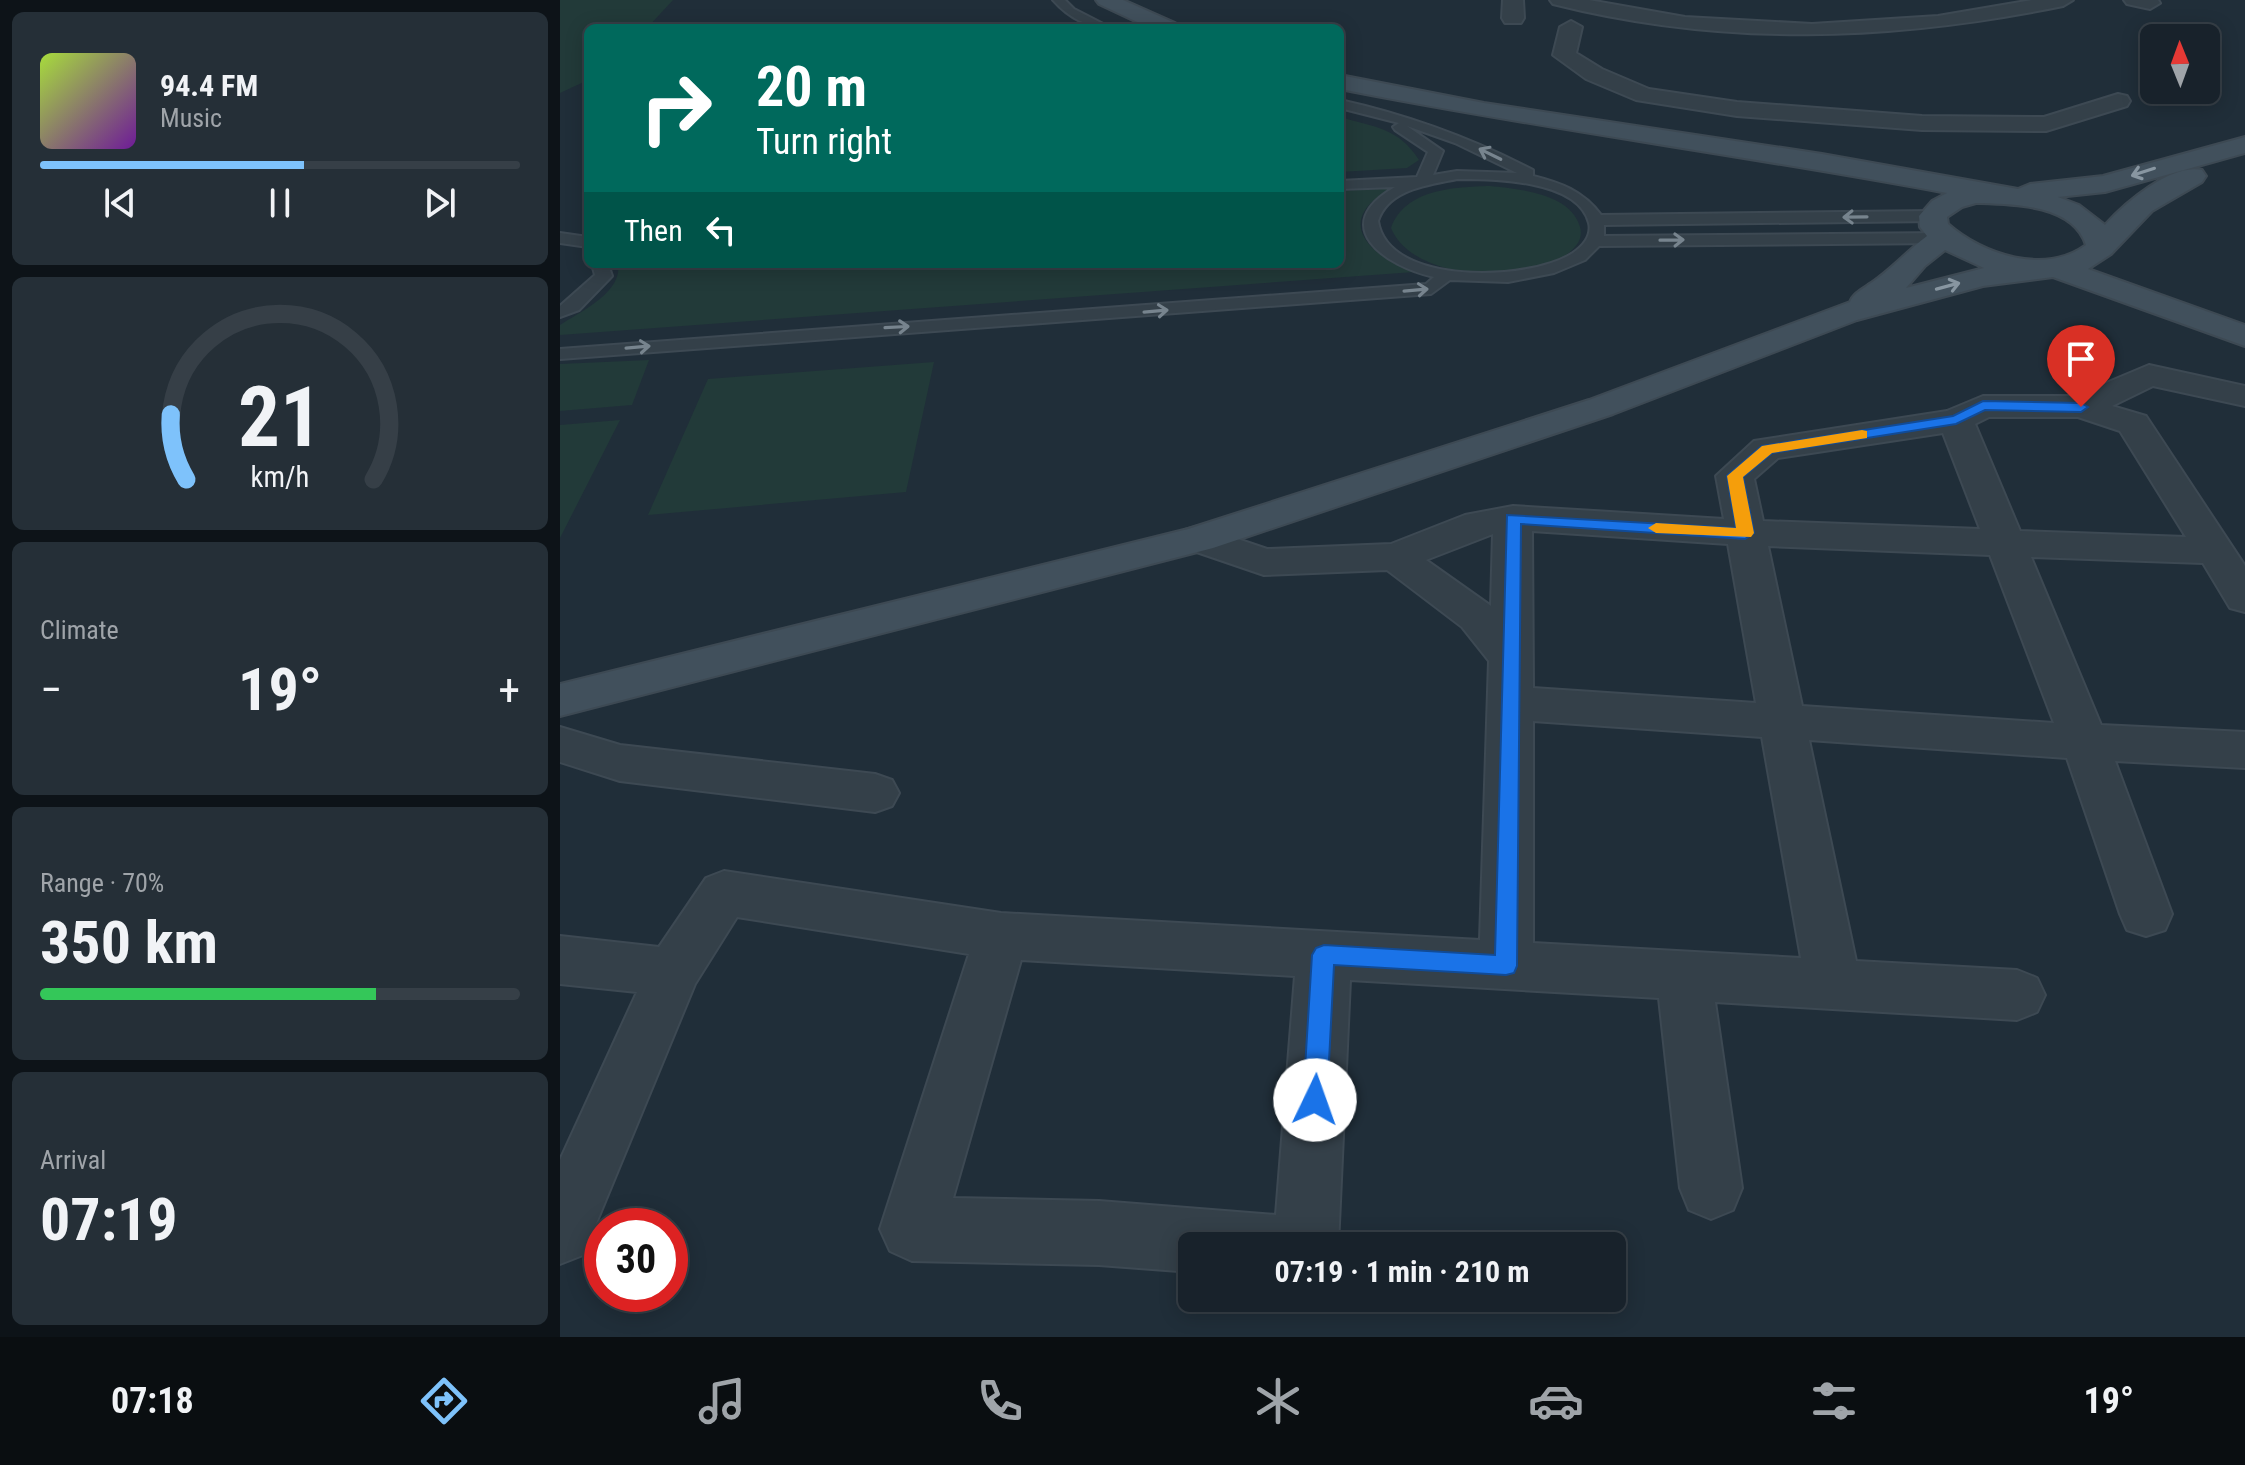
<!DOCTYPE html>
<html lang="en">
<head>
<meta charset="utf-8">
<style>
	:root { --surface:#18222b; --page:#252f37; --text:#f1f3f6; --muted:#9fa4a9; --line:#363f47; --accent:#7ec2fb }
	body { margin:0; font-family:"Roboto Condensed",sans-serif; background:var(--page); color:var(--text); height:100vh; display:flex; flex-direction:column; font-size:30px; white-space:nowrap }
	* { box-sizing:border-box; margin:0 }
	p { font-size:26px; color:var(--muted) }
	.icon { flex:none; width:44px; height:44px; fill:none; stroke:currentColor; stroke-width:2; stroke-linecap:round; stroke-linejoin:round }
	.map { position:relative; flex:1; overflow:hidden }
	.panel { display:flex; flex-direction:column; gap:12px; padding:12px; background:#0d1318; width:560px }
	.panel>* { flex:none }
	.guide { position:absolute; left:24px; top:24px; width:760px; height:244px; border-radius:12px; box-shadow:0 4px 20px #0003,0 0 0 2px var(--line); background:#00695c; color:#fff; overflow:hidden }
	.needle { width:52px; rotate:359deg }
	.fabs { position:absolute; left:1580px; top:24px; display:grid; gap:16px }
	.fabs a { display:grid; place-items:center; width:80px; height:80px; border-radius:12px; background:var(--surface); box-shadow:0 4px 20px #0003,0 0 0 2px var(--line); font-size:40px }
	.speed { position:absolute; left:24px; top:1208px; display:flex; gap:16px; font-size:40px; font-weight:700; text-align:center }
	.speed>* { display:grid; place-content:center; width:104px; height:104px; border-radius:50%; background:var(--surface); box-shadow:0 4px 20px #0003,0 0 0 2px var(--line); line-height:1 }
	.speed .limit { border:12px solid #d22; background:#fff; color:#111 }
	.pin { position:absolute; display:grid; place-items:center; width:68px; height:68px; color:#fff; margin:-82px -34px; border-radius:50% 50% 50% 0; rotate:-45deg; box-shadow:0 0 8px #0007 }
	.pin .icon { rotate:45deg }
	.me { position:absolute; width:88px; margin:-44px; rotate:3deg; stroke-linejoin:round; filter:drop-shadow(0 0 6px #0008) }
	.turn { display:flex; align-items:center; gap:28px; height:168px; padding:0 40px; font-size:36px }
	.turn .icon { width:104px; height:104px; stroke-width:2.5 }
	.turn b { display:block; font-size:56px; line-height:68px }
	.then { display:flex; align-items:center; height:76px; padding:0 40px; background:#0003; gap:16px; font-size:30px }
	.big { font-size:60px; font-weight:700; line-height:1.1 }
	.panel .card { flex:1; display:flex; flex-direction:column; justify-content:center; gap:12px; min-width:0; padding:0 28px; border-radius:12px; background:var(--page) }
	.panel .dial { align-items:center; gap:0 }
	.dial svg { height:208px; overflow:visible; fill:none; stroke:var(--line); stroke-width:7; stroke-linecap:round; text-anchor:middle }
	.dial text { fill:var(--text); stroke:none }
	.song { display:flex; align-items:center; gap:24px }
	.cover { width:96px; height:96px; border-radius:12px; background:linear-gradient(135deg,hsl(80 70% 55%),hsl(280 70% 35%)) }
	.played { height:8px; border-radius:4px; background:linear-gradient(90deg,var(--accent) 55%,var(--line) 55%) }
	.keys { display:flex; justify-content:space-around; direction:ltr }
	.heat { display:flex; justify-content:space-between; align-items:center; font-size:44px; direction:ltr }
	.charge { height:12px; border-radius:6px; background:linear-gradient(90deg,#34c759 70%,var(--line) 0) }
	.trip { position:absolute; left:618px; top:1232px; width:448px; height:80px; border-radius:12px; background:var(--surface); box-shadow:0 4px 20px #0003,0 0 0 2px var(--line); font-weight:700; line-height:80px; text-align:center }
	.dock { display:flex; height:128px; justify-content:space-around; align-items:center; background:#0a0e11; color:var(--muted) }
	.dock .icon { width:56px; height:56px }
	.dock .active { color:var(--accent) }
	.dock b { font-size:36px; color:var(--text) }
	main { display:flex; flex:1; min-height:0 }
	.map>svg:first-child { display:block }
	.green { fill:#223a39 }
	.lines { fill:none; stroke-linecap:round; stroke-linejoin:round }
	.service-casing { stroke:#3d4953; stroke-width:4 }
	.minor-casing { stroke:#3d4953; stroke-width:4 }
	.secondary-casing { stroke:#3d4953; stroke-width:4 }
	.service { fill:#344049; fill-rule:evenodd }
	.minor { fill:#344049; fill-rule:evenodd }
	.secondary { fill:#41505c; fill-rule:evenodd }
	.oneway { stroke:#77848e }
	.oneway2 { stroke:#8896a1 }
	.route { fill:#1a73e8; stroke:#114b97; stroke-width:2 }
	.slow { fill:#f59e0b }
</style>
</head>
<body>
<main>
<section class="panel">
<div class="card">
<div class="song"><i class="cover"></i><div><b>94.4 FM</b><p>Music</p></div></div>
<div class="played"></div>
<div class="keys"><svg class="icon" aria-label="previous" viewBox="0 0 24 24"><path d="M18 5L8 12l10 7zM5 5v14"/></svg><svg class="icon" aria-label="pause" viewBox="0 0 24 24"><path d="M8 5v14M16 5v14"/></svg><svg class="icon" aria-label="next" viewBox="0 0 24 24"><path d="M6 5l10 7-10 7zM19 5v14"/></svg></div>
</div>
<div class="card dial"><svg viewBox="0 0 100 80">
<path d="M14 69A42 42 0 1 1 86 69"/>
<path d="M14 69A42 42 0 0 1 8 44" stroke="#7ec2fb"/>
<text x="50" y="56" font-size="32" font-weight="700">21</text>
<text x="50" y="72" font-size="11">km/h</text>
</svg></div>
<div class="card"><p>Climate</p>
<div class="heat"><a>−</a><b class="big">19°</b><a>+</a></div>
</div>
<div class="card"><p>Range · 70%</p><b class="big">350 km</b><div class="charge"></div></div>
<div class="card"><p>Arrival</p><b class="big">07:19</b></div>
</section>
<div class="map">
<svg width="1685" height="1337" viewBox="0 0 1685 1337">
	<rect width="100%" height="100%" fill="#202e39"/>
	<path class="green" d="M0 0H113L87 28H28V80L0 93Z
		M780 117C814 127 839 128 859 160L847 168 780 172Z
		M930 186C958 189 1011 193 1020 227 1024 240 1014 250 1003 257 961 285 852 280 831 228 845 189 894 187 930 186Z
		M835 188C807 199 785 224 815 250 826 259 841 265 854 272L0 335V325C20 312 63 292 58 264H780V191Z
		M89 360 72 405 0 411V364Z
		M374 362 346 492 88 515 148 379Z
		M60 420 0 538V425Z"/>
	<g class="lines">
		<g class="service-casing">
			<path id="service" d="M493 0H505L514 9 551 28C528 28 508 17 493 0Z
				M780 100C848 115 911 138 973 170V176C1001 183 1023 191 1041 215L1373 211 1381 216 1373 221 1044 225V236L1383 233 1391 238 1383 243 1039 246 1025 260 994 273 948 282 890 280 871 294 0 359V349L866 284 874 277C825 266 767 226 835 187L780 189V181L857 177 868 152 835 130 833 127 839 123 780 108ZM847 126 895 143 957 173 897 171 873 175 883 151ZM897 179C932 179 1018 179 1029 223 1032 236 1023 246 1013 253 971 281 828 287 818 221 828 189 869 185 897 179Z
				M0 233 28 237V247L0 243Z
				M32 264H48L52 276 19 310 0 317V306L35 275Z"/>
		</g>
		<g class="minor-casing">
			<path id="minor" d="M943 0H963L964 18 961 23H945L942 18Z
				M990 0H1029L1125 17 1252 24 1378 16 1472 0H1513L1503 6C1332 41 1163 47 993 4Z
				M1564 0H1598L1600 3 1590 9 1567 4Z
				M1011 21 1022 27 1016 53 1042 69 1089 89 1177 102 1362 116 1484 117 1558 94 1567 96 1570 101 1567 106 1486 131 1362 130 1177 116 1076 100 1026 79 993 55 1000 27Z
				M1589 365 1685 386V406L1593 386 1552 406 1586 416 1685 566V612L1670 608 1643 563 1471 557 1541 725 1685 732V768L1555 761 1612 914 1605 930 1586 936 1567 930 1560 914 1507 758 1249 740 1296 961 1457 970 1477 978 1485 995 1477 1012 1457 1020 1155 1002 1182 1188 1173 1210 1151 1219 1129 1210 1120 1188 1099 998 790 980 778 1246H632V1272L539 1265 352 1261 330 1251 320 1229 409 954 177 917 135 984 23 1255 0 1264V1160L77 992 0 984V936L99 947 146 878 164 871 441 913 920 940 929 661 902 627 827 570 704 575 625 548 619 539 625 530 639 526 707 549 831 544 905 515 953 506 1164 519 1156 476 1194 441 1387 411 1423 396H1515ZM1429 417H1518L1560 431 1626 537 1460 531 1415 424ZM1383 433 1420 529 1203 521 1194 479 1218 458ZM972 531 1168 544 1196 703 973 688ZM933 534 931 606 866 560ZM1208 546 1430 555 1494 723 1242 706ZM973 721 1202 737 1241 958 973 943ZM461 960 735 976 716 1215 539 1201 393 1198Z
				M0 727 60 745 315 774 332 780 339 793 332 806 315 812 60 781 0 762Z"/>
		</g>
		<g class="secondary-casing">
			<path id="secondary" d="M536 0H563L615 23 618 28H590L539 4Z
				M780 75 924 103 1262 154 1458 189 1470 184 1543 176 1685 137V153L1545 192 1498 197 1519 205 1545 225C1565 203 1611 163 1642 170L1646 176 1642 182 1592 211 1551 254 1528 269 1685 325V346L1493 277 1423 286 1297 320 1053 414 653 548 0 716V684L628 529 1029 400 1290 302C1293 294 1300 291 1308 285 1330 271 1346 252 1367 236L1360 227 1359 216 1372 201 1387 193C1185 155 982 129 780 89ZM1416 203C1452 204 1513 204 1526 245 1485 275 1423 255 1388 224L1387 217 1402 207ZM1385 250 1424 268 1346 288 1365 266Z"/>
		</g>
		<use href="#service" class="service"/>
		<use href="#minor" class="minor"/>
		<use href="#secondary" class="secondary"/>
	</g>
	<defs><path id="oneway-shaft" d="M-6 0H5M1.5-3L5.5 0L1.5 3" fill="none" stroke-width="1.6" stroke-linecap="round" stroke-linejoin="round" transform="scale(2)"/></defs>
	<g class="oneway">
		<use href="#oneway-shaft" transform="translate(930 154) rotate(-154)"/>
		<use href="#oneway-shaft" transform="translate(1295 217) rotate(179)"/>
		<use href="#oneway-shaft" transform="translate(1112 240) rotate(-1)"/>
		<use href="#oneway-shaft" transform="translate(856 290) rotate(-5)"/>
		<use href="#oneway-shaft" transform="translate(596 311) rotate(-5)"/>
		<use href="#oneway-shaft" transform="translate(337 327) rotate(-3)"/>
		<use href="#oneway-shaft" transform="translate(78 347) rotate(-5)"/>
	</g>
	<g class="oneway2">
		<use href="#oneway-shaft" transform="translate(1583 172) rotate(162)"/>
		<use href="#oneway-shaft" transform="translate(1388 286) rotate(-15)"/>
	</g>
	<path class="route" d="M1423 401 1521 403 1528 407 1521 412 1425 410 1396 424 1212 453 1183 477 1194 533 1185 539 961 524 957 966 954 973 946 975 774 965 767 1100 763 1109 755 1112 746 1109 743 1100 752 955 756 948 764 945 935 955 947 515 1176 528 1167 476 1202 446 1393 416Z"/>
	<path class="slow" d="M1302 430 1307 431V438L1212 453 1183 477 1194 533 1191 537 1096 533 1088 528 1096 523 1176 528 1167 476 1202 446Z"/>
</svg>
<div class="fabs">
<a><svg class="needle" viewBox="-14 -14 28 28"><path d="M0-13l5 13h-10z" fill="#e53935"/><path d="M0 13l5-13h-10z" fill="#9fa4a9"/></svg></a>
</div>
<div class="speed"><div class="limit">30</div></div>
<div class="pin" style="left:1521px;top:407px;background:#d93025"><svg class="icon" aria-label="arrive" viewBox="0 0 24 24"><path d="M6 21V4h12l-3 4 3 4H6"/></svg></div>
<svg class="me" style="left:755px;top:1100px" viewBox="-20 -20 40 40"><circle r="19" fill="#fff"/><path d="M0-13L10 11 0 6-10 11z" fill="#1a73e8"/></svg>
<div class="trip">07:19 · 1 min · 210 m</div>
<div class="guide">
<div class="turn"><svg class="icon" aria-label="right" viewBox="0 0 24 24"><path d="M7 20v-9h11M14 6l5 5-5 5"/></svg><div><b>20 m</b>Turn right</div></div>
<div class="then">Then<svg class="icon" aria-label="left" viewBox="0 0 24 24"><path d="M17 20v-9H6M10 6l-5 5 5 5"/></svg></div>
</div>
</div>
</main>
<nav class="dock">
<b>07:18</b>
<svg class="icon active" aria-label="directions" viewBox="0 0 24 24"><path d="M12 3l9 9-9 9-9-9zM9 14v-3h6M13 9l2 2-2 2"/></svg>
<svg class="icon" aria-label="music" viewBox="0 0 24 24"><path d="M9 18V5l10-2v13"/><circle cx="6" cy="18" r="3"/><circle cx="16" cy="16" r="3"/></svg>
<svg class="icon" aria-label="phone" viewBox="0 0 24 24"><path d="M5 4h4l2 5-3 2q2 4 5 5l2-3 5 2v4C11 20 4 13 5 4z"/></svg>
<svg class="icon" aria-label="climate" viewBox="0 0 24 24"><path d="M12 3v18M4 7l16 10M4 17L20 7"/></svg>
<svg class="icon" aria-label="car" viewBox="0 0 24 24"><path d="M5 17H2v-5l4-1 3-4h7l3 4 3 1v5h-3M9 17h6M6 11h13"/><circle cx="7" cy="17" r="2"/><circle cx="17" cy="17" r="2"/></svg>
<svg class="icon" aria-label="filters" viewBox="0 0 24 24"><path d="M4 7h16M4 17h16"/><circle cx="9" cy="7" r="2"/><circle cx="15" cy="17" r="2"/></svg>
<b>19°</b>
</nav>
</body>
</html>
